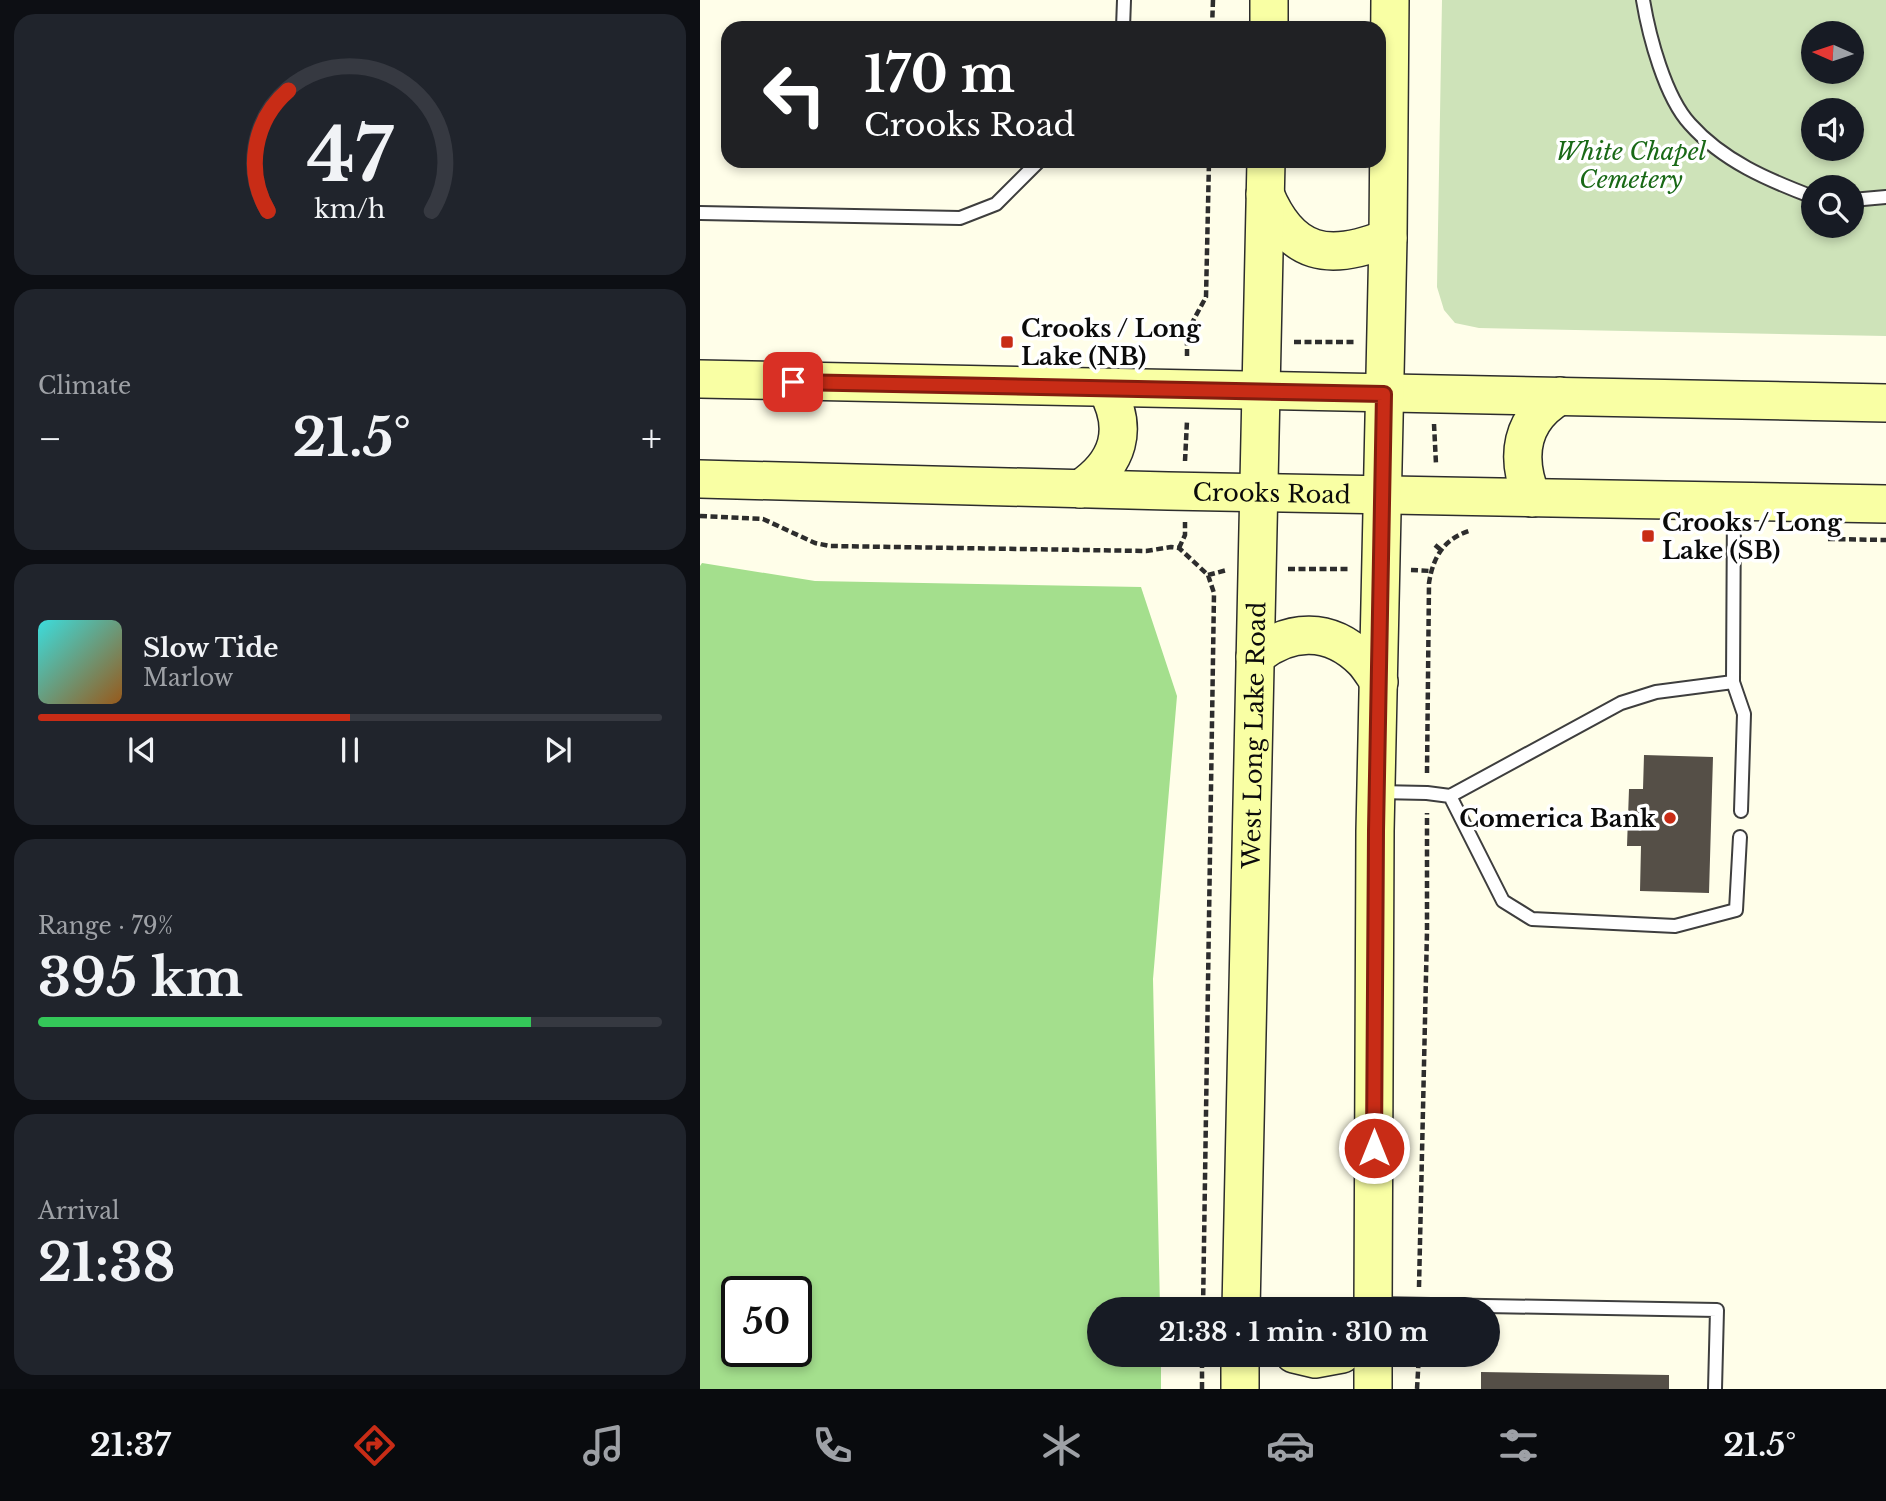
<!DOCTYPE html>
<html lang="en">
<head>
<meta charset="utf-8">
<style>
	:root { --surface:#171b24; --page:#20242c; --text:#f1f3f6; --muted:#9ea1a6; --line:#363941; --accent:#c82c16 }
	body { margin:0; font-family:"Libre Baskerville",serif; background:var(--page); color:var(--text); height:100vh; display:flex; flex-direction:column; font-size:26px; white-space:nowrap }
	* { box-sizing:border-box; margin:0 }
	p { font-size:23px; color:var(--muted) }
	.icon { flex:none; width:38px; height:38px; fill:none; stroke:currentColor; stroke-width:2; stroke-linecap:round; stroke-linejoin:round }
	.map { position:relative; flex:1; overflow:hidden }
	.drawer { display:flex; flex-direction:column; gap:14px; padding:14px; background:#0d0f14; width:700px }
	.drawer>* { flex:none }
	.banner { position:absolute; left:21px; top:21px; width:665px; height:147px; border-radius:21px; box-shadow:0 4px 10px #0003; background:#202124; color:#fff; overflow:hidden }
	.needle { width:46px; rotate:273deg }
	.fabs { position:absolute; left:1101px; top:21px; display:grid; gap:14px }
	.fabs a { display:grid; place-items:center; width:63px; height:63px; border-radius:50%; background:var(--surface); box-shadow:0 4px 10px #0003; font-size:35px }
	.speed { position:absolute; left:21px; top:1276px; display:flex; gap:14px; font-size:35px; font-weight:700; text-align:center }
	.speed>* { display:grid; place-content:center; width:91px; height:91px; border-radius:50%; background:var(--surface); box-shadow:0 4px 10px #0003; line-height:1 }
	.speed .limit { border:4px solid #111; border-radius:10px; background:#fff; color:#111 }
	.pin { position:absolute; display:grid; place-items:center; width:60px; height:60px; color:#fff; margin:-30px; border-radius:14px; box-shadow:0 4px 10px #0006 }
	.me { position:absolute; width:77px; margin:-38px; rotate:0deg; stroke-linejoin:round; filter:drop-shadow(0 0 5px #0008) }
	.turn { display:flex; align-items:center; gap:24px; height:147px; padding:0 28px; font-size:32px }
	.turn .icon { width:91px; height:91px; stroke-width:2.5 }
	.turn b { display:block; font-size:49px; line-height:60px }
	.big { font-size:52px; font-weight:700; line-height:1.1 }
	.drawer .widget { flex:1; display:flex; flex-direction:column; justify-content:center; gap:10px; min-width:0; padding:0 24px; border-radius:21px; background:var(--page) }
	.drawer .dial { align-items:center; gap:0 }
	.dial svg { height:182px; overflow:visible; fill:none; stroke:var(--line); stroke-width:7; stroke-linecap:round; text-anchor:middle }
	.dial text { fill:var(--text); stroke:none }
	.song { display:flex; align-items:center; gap:21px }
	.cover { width:84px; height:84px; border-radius:10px; background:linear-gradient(135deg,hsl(180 70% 55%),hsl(30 70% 35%)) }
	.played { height:7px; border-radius:4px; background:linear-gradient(90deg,var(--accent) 50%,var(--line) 50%) }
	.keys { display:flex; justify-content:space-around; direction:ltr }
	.heat { display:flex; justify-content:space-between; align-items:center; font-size:38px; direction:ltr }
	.charge { height:10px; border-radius:5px; background:linear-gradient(90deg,#34c759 79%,var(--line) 0) }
	.trip { position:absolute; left:387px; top:1297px; width:413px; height:70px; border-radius:35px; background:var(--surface); box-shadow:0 4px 10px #0003; font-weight:700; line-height:70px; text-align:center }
	.menu { display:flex; height:112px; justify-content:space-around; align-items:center; background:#090b0e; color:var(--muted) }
	.menu .icon { width:49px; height:49px }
	.menu .on { color:var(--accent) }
	.menu b { font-size:32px; color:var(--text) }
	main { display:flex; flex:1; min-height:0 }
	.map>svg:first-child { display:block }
	.forest { fill:#a4df8d; fill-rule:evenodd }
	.cemetery { fill:#cee3b9; fill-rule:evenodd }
	.building { fill:#554f47 }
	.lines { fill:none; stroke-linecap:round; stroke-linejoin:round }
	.lane-casing { stroke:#3e3e3e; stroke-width:16 }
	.secondary-casing { stroke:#2d2d2d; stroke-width:40 }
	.path { stroke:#2d2d2d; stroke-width:4.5; stroke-dasharray:7 3.5; stroke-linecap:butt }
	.lane { stroke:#fff; stroke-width:12 }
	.secondary { stroke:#f9ffa4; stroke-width:37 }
	.route-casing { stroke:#821d0e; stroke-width:18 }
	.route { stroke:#c82c16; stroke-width:12 }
	.poi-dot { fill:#c82c16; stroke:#fff; stroke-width:2.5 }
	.labels { text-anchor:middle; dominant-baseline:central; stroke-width:7; stroke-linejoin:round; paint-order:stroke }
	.park-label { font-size:24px; font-style:italic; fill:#196916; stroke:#fff }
	.poi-label { font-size:24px; font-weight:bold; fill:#0b0b0b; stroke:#fff; text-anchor:start }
	.street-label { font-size:24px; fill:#0b0b0b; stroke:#fff }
</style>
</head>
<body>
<main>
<section class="drawer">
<div class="widget dial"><svg viewBox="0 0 100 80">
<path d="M14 69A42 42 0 1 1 86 69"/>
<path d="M14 69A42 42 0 0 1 23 16" stroke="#c82c16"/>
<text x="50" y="56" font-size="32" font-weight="700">47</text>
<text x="50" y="72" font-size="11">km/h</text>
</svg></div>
<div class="widget"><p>Climate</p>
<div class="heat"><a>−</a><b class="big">21.5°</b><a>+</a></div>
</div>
<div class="widget">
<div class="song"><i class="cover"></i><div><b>Slow Tide</b><p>Marlow</p></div></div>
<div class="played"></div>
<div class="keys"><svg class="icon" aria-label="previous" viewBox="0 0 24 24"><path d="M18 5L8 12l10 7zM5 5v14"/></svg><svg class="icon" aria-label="pause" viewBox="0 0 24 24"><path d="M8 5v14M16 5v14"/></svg><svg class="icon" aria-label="next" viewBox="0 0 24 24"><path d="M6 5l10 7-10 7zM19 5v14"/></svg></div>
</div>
<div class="widget"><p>Range · 79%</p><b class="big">395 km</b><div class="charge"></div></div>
<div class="widget"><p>Arrival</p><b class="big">21:38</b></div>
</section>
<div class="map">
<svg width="1186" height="1389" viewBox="0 0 1186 1389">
	<rect width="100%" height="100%" fill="#fffee9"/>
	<path class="forest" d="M2 563 115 581 441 587 477 696 453 979 460 1309H399V1354L461 1355V1389H0V566ZM37 1292H96V1351H37Z"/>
	<path class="cemetery" d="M742 0H1186V336L779 328 755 323 744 310 737 287ZM1113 33H1152V72H1113ZM1113 110H1152V149H1113ZM1113 187H1152V226H1113Z"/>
	<path class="building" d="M944 755 1013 757 1009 893 940 891 941 846H927L929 789H943Z
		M781 1372 969 1375V1389H781Z"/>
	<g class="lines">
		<g class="lane-casing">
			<path id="lane" d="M943 0C949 36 965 97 990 124 1023 161 1068 180 1113 197
				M423 28 424 0
				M1152 200 1186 197
				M0 213 260 218 296 204 339 161
				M1034 503 1033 682 1044 714 1041 811
				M678 792 727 793 750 796 921 703 956 692 1033 682
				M750 796 803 901 832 919 975 926 1036 910 1040 837
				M677 1304 1017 1310 1015 1389"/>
		</g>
		<g class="secondary-casing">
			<g id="secondary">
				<path d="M569 28V0"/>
				<path d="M565 194C591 256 629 262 688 238"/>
				<path d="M0 379 1186 403"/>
				<path id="s1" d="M0 479 468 491 1186 504"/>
				<path d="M380 489C419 463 429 429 406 388"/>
				<path d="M832 498C815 457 820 419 860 396"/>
				<path d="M555 657C589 628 630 627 663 660 669 666 674 675 679 682"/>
				<path id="s2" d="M541 1309 566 161"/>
				<path d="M673 1309 675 831 688 238 690 0"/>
				<path d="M594 1354 615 1359 642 1354"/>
				<path d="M540 1389V1354"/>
				<path d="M673 1389V1354"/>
			</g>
		</g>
		<path class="path" d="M512 28 513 0
			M594 342H655
			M487 356V340L493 321 506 297 509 161
			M734 424 736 464
			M485 461 487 421
			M0 516 63 519 115 543 130 546 446 551 471 547 479 548 508 575 514 593 503 1309
			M1128 539 1186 540
			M735 545 741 550
			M479 548 485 535V522
			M588 569H649
			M711 570 731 571
			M508 575 527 570
			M727 773 729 583C733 557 744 539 769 531
			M719 1287 727 931V813
			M502 1389V1354
			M717 1389 719 1354"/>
		<use href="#lane" class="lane"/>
		<use href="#secondary" class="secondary"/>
	</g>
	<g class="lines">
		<g class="route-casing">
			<path id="route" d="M93 382 684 394 676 831 674 1148"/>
		</g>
		<use href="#route" class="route"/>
	</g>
	<g class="poi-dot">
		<rect x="300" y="335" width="14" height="14" rx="3.5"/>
		<rect x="941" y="529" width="14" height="14" rx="3.5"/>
		<circle cx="970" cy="818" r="7"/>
	</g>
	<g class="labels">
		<g class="park-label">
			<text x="931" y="151">White Chapel<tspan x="931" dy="28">Cemetery</tspan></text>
		</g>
		<g class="poi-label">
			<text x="321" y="328">Crooks / Long<tspan x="321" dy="28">Lake (NB)</tspan></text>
			<text x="962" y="522">Crooks / Long<tspan x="962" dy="28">Lake (SB)</tspan></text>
			<text x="956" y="818" text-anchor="end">Comerica Bank</text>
		</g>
		<g class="street-label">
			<text stroke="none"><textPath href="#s1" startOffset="572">Crooks Road</textPath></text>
			<text stroke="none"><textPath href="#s2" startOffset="574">West Long Lake Road</textPath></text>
		</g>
	</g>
</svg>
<div class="fabs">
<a><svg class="needle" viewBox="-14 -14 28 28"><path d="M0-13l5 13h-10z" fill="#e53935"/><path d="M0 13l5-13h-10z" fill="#9ea1a6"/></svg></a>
<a><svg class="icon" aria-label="sound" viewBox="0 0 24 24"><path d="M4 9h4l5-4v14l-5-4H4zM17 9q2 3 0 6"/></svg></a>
<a><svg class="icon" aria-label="search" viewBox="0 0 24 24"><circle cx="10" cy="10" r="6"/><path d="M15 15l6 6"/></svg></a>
</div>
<div class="speed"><div class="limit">50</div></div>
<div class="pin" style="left:93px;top:382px;background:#d93025"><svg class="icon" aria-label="arrive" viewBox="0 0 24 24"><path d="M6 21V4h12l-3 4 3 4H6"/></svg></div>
<svg class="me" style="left:674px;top:1148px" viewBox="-20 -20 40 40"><circle r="17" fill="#c82c16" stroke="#fff" stroke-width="3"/><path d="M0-11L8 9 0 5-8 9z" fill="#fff"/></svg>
<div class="trip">21:38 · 1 min · 310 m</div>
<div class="banner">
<div class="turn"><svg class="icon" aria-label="left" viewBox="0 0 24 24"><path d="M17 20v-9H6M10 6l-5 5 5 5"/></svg><div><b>170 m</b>Crooks Road</div></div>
</div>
</div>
</main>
<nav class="menu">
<b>21:37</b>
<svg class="icon on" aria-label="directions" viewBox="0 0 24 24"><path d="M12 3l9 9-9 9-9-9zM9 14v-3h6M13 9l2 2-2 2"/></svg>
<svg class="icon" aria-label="music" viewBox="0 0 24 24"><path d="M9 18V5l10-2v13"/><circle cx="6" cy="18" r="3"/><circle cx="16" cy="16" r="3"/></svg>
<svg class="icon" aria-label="phone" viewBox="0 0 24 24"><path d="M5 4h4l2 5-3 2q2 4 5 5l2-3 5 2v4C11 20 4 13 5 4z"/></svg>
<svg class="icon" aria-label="climate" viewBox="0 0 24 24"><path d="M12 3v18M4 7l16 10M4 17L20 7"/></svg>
<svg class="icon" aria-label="car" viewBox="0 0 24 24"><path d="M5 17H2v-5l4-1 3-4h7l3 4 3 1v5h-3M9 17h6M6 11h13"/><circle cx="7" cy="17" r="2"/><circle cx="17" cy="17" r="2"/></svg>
<svg class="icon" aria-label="filters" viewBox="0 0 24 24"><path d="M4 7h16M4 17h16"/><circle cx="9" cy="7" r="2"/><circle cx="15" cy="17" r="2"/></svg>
<b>21.5°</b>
</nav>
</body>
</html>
